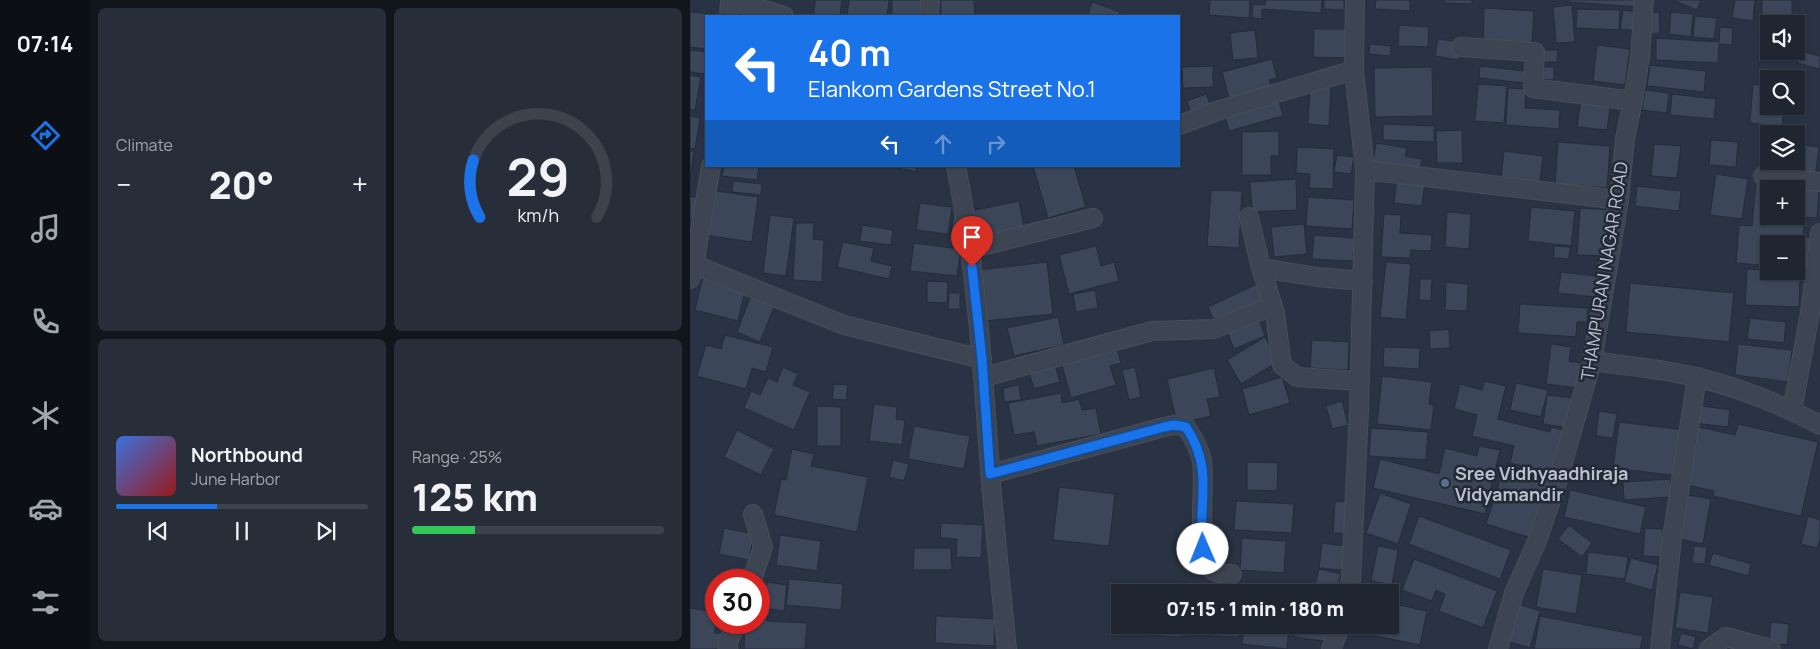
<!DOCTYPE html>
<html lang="en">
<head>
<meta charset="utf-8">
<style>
	:root { --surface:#1f2632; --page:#272e3a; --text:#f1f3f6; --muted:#a1a5ac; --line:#3c434d; --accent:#1a73e8 }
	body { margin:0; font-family:Manrope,sans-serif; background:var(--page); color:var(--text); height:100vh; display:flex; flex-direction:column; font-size:19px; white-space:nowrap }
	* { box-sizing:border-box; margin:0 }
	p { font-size:16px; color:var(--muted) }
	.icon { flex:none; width:28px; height:28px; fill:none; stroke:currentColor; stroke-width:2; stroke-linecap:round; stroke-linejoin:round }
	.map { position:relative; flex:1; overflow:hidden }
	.details { display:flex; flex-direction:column; gap:8px; padding:8px; background:#11151c; width:600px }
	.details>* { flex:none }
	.top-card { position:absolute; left:15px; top:15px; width:475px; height:152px; border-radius:0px; box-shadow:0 1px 4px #0004,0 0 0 1px var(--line); background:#1a73e8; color:#fff; overflow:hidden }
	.controls { position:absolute; left:1070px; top:15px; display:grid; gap:10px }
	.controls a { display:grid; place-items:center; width:45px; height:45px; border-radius:0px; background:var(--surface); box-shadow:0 1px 4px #0004,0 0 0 1px var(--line); font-size:25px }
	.speed { position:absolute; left:15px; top:569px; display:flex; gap:10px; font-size:25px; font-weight:700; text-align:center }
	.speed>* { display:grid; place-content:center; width:65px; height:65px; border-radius:50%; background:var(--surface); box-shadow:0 1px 4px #0004,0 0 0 1px var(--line); line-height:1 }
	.speed .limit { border:8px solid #d22; background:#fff; color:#111 }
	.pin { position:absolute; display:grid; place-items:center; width:42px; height:42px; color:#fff; margin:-51px -21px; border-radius:50% 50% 50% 0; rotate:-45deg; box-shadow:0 0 5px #0007 }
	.pin .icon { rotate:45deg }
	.me { position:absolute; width:55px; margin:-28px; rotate:359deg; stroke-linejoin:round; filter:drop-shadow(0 0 4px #0008) }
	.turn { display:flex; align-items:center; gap:18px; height:105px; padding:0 20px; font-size:22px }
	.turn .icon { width:65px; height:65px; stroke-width:2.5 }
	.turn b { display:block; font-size:35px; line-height:42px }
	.lanes { display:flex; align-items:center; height:48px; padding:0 20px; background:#0003; justify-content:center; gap:25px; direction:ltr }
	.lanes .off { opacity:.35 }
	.big { font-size:38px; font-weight:800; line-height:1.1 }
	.details .card { flex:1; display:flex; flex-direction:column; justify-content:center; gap:8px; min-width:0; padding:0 18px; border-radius:8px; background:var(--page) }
	.details .dial { align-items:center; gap:0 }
	.dial svg { height:130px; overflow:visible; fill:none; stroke:var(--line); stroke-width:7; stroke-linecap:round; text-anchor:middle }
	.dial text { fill:var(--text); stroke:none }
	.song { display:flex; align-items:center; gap:15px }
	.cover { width:60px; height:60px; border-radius:8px; background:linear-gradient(135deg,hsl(220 70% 55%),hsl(0 70% 35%)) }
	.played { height:5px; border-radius:2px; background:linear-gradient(90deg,var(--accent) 40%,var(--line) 40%) }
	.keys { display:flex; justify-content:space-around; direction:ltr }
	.heat { display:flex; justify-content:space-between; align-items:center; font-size:28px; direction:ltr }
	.charge { height:8px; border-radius:4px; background:linear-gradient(90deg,#34c759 25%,var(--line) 0) }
	.details .tiles { flex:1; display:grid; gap:8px; grid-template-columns:repeat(2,1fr) }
	.trip { position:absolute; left:421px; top:584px; width:288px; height:50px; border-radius:0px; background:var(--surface); box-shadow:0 1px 4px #0004,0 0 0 1px var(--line); font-weight:800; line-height:50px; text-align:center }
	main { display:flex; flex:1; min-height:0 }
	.dock { display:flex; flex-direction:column; width:90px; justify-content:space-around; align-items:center; background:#0c0f14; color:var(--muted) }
	.dock .icon { width:35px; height:35px }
	.dock .selected { color:var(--accent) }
	.dock b { font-size:22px; color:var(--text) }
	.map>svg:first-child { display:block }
	.building { fill:#3b4658; stroke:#242c3a; fill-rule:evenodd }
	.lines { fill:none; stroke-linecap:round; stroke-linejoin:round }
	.street-casing { stroke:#474e5c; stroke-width:20 }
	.street { stroke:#3d4552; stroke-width:18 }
	.route-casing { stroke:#114b97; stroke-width:12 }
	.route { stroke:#1a73e8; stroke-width:9 }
	.service-dot { fill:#5c6f8a; stroke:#222a38; stroke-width:2 }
	.labels { text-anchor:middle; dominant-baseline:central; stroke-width:5; stroke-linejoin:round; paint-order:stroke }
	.street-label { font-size:18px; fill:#bac0cc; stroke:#222a38 }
	.poi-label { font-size:18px; font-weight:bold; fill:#bac0cc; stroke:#222a38; text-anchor:start }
</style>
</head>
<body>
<main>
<nav class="dock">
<b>07:14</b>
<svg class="icon selected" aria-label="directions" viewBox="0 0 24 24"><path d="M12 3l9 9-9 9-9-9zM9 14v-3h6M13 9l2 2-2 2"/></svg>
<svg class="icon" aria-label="music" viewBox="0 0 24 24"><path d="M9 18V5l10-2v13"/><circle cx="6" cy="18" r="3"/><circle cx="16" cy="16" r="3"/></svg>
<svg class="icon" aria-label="phone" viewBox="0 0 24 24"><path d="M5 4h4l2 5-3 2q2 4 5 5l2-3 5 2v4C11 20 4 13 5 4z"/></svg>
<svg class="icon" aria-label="climate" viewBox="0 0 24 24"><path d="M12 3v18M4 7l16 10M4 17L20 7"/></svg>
<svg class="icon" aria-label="car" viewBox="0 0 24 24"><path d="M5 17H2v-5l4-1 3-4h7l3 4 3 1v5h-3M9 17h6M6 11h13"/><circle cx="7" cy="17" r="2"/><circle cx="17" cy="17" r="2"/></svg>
<svg class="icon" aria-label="filters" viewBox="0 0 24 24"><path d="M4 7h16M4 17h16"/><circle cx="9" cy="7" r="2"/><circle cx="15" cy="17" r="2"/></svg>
</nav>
<section class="details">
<div class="tiles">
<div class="card"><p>Climate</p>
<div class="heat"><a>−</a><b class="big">20°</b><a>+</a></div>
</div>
<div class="card dial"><svg viewBox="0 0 100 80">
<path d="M14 69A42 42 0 1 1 86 69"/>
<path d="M14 69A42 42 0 0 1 10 34" stroke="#1a73e8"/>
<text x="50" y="56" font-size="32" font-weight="700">29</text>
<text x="50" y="72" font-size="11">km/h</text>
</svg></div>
<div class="card">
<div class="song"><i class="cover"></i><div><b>Northbound</b><p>June Harbor</p></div></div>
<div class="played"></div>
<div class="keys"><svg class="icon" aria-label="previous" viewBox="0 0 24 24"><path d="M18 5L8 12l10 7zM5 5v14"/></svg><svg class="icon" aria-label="pause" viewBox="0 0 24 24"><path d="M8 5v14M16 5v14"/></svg><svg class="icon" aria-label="next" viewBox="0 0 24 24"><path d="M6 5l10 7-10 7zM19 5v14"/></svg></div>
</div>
<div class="card"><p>Range · 25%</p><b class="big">125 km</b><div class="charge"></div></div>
</div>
</section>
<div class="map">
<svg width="1130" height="649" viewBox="0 0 1130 649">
	<rect width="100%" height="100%" fill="#293343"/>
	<path class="building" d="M125 0H152L150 16 124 15Z
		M159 0H199L197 16H157Z
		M202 0H234L233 16H202Z
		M251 0H284L285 16H251Z
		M520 0H560L559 18 519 15Z
		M576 0H632L631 13 572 9V19L562 18 563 4 575 5Z
		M634 0H654V10L634 9Z
		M686 0H720V11L685 9Z
		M754 0H782V4L754 3Z
		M879 0H949V7L879 2Z
		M983 0H1011L1007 10Z
		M1045 0H1065L1063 21 1042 18Z
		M1072 0H1102V24H1072Z
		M402 2 430 12 429 16H398Z
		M882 5 885 42 866 43 863 7Z
		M794 8 844 11 842 45 793 43Z
		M887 9 930 10 929 30 886 28Z
		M933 10 948 12 946 31 930 29Z
		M0 12 24 14 23 16H16V49L0 47Z
		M969 12 970 33 958 34 957 13Z
		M981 12 1003 14 1001 37 979 34Z
		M1005 16 1027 18 1024 39 1003 37Z
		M1070 24 1079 25V39L1068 37Z
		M709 25 739 27 738 47 708 46Z
		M1030 27 1043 28 1042 45 1029 44 1028 63 966 60V38L1029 42Z
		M624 29H658L657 58 623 57Z
		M565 30 568 58 543 60 540 33Z
		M748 39 771 42 769 60 745 56Z
		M680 44 701 46 700 56 679 54Z
		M907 45 940 49 935 85 903 81Z
		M0 50 16 52V74L0 72Z
		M853 50H868L867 62H853Z
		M1110 51 1130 56V69L1107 63Z
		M582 59 587 78 579 80 582 91 562 92 539 98 532 72Z
		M960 65 1016 71 1014 92 957 86Z
		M523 66V87L493 88 492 67Z
		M790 66 835 71 833 83 789 78Z
		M742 67 743 116 685 117 684 68Z
		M850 67H864V80L850 79Z
		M0 75 11 77 5 110 0 109Z
		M788 84 817 86 814 123 785 121Z
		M1063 84 1079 86V106H1094L1092 126 1060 123Z
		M620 86 641 87 639 126 618 124Z
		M818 88 836 89 835 108 870 110 869 129 816 125Z
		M955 90 979 93 977 113 952 110Z
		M516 94 522 109 502 116 497 101Z
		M982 94 1026 99 1024 119 980 115Z
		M588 97 593 116 539 131 534 111Z
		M891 98 921 102 917 130 887 127Z
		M0 116 10 118 5 149 0 148Z
		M693 124 744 126V142L693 140Z
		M772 130 773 163H747L746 131Z
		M589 131V156H581V175H552V132Z
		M1021 140 1048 142 1046 167 1019 165Z
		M868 142 920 146 917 188 865 184Z
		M686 143 717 148 715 156 732 159 730 170 683 163Z
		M964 144 991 146 987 178 961 176Z
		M1106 144 1129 147 1125 177 1080 171 1082 161H1106Z
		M607 147 644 149 643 189 619 188 620 174 606 173Z
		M0 151H4L0 181Z
		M814 151 853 156 850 182 811 177Z
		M647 155 664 157 661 174 644 172Z
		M34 166H69L67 180 32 176Z
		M199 166H227L226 172Z
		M343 166H384L396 207 358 218Z
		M1026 174 1058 179 1052 219 1020 215Z
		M707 178 735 181 732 206 704 203Z
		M606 179 607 210 562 212 560 182Z
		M43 181 72 184 71 195 42 192Z
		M1066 183 1129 188 1127 218 1115 217 1113 237 1124 238 1122 269 1106 268V244H1079V266L1046 263 1049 225 1062 226ZM1079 189H1106V216H1079Z
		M947 186 991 191 989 211 945 206Z
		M20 190 68 197 62 242 14 235Z
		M521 190 552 191 549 248 517 246Z
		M0 196 9 199 0 224Z
		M618 197 664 200 662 229 616 226Z
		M329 201 334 227 287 237 281 211Z
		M230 203 262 207 258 234 226 230Z
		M841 207 885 211 881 246 838 241Z
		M890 208 919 210 917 256 887 255Z
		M757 212 781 214 779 249 755 247Z
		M264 213 272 214 269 234 261 233Z
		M694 214 711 215 710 233 742 235 741 251 721 250 720 258 691 257Z
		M80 215 104 218 96 276 73 273Z
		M106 223H124L123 239 134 240 132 282 103 280Z
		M614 224 617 254 584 257 581 227Z
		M172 225 203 230 201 245 170 241Z
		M624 235 664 238 663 261 622 259Z
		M153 242 184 248 181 261 202 266 199 279 147 267Z
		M224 243 271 249 267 276 220 271Z
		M406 246 411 266 424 262 429 281 379 294 369 255Z
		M864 246 880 247 879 259 864 258Z
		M357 262 363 314 295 321 289 270Z
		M696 262 721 264 716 320 690 317Z
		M1057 269 1098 271V279L1110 280 1109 307 1055 305Z
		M871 272 906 276 904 297 868 293Z
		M13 276 56 286 48 321 5 310Z
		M730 279H742L741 301 729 300Z
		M237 281 258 282 257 303 237 302Z
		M756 282 778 284 777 311 755 310Z
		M569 283 577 301 526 325 518 307Z
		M940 283 1044 293 1039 342 936 332Z
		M405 290 408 308 386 312 383 294Z
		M259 293H270V309H258Z
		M61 295 85 305 70 342 47 332Z
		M830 304 898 308 897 322H887L886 337 828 333Z
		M368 317 374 345 324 356 317 328Z
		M568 317 575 336 544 349 536 329Z
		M1060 318 1096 322 1094 343 1057 339Z
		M759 329 760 348 740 349 739 331Z
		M35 335 83 347 76 372 62 368 56 389 7 376 16 345 31 349Z
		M575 337 589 361 551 384 537 360Z
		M622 340 659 342 658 370 620 368Z
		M425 342 431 363 420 366 426 385 381 398 370 358Z
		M861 344 881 347 879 361 891 363 888 388 856 384Z
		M1048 344 1102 350 1098 382 1045 375Z
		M694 347 730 348 729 369 693 367Z
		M364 361 370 382 344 389 338 368Z
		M93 367 108 374 103 385 120 392 104 430 54 408 61 391 70 395 78 378 87 382Z
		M445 367 451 397 439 400 432 370Z
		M524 368 530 397 517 399 521 416 487 424 477 379Z
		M692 376 742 382 739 404 744 405 741 430 687 424Z
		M592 377 600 403 559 415 552 389Z
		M794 381 816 386 808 419 860 432 861 427 878 431 867 475 820 463 824 446 782 436 787 415 764 409 770 384 792 390Z
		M826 383 858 390 851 417 820 410Z
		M144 384 158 385 156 400 142 399Z
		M329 385 331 400 314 402 313 388Z
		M371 393 372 403 389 399 392 410 406 408 411 434 347 446 344 432 324 435 318 403Z
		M857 395 883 398 879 428 853 424Z
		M652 401 658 425 642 429 636 406Z
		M184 404 207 407 206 419 215 420 212 445 179 441Z
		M1006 405 1040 410 1038 427 1004 423Z
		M127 406 151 407V446H127Z
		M909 411 927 414 923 438 906 436Z
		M929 422 994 430 988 476 923 468Z
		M1048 424 1128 442 1111 516 1023 496 1024 491 992 484 1005 426 1045 435Z
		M224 426 280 436 274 469 218 459Z
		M681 428 738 432 736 460 679 456Z
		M47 430 84 449 71 475 34 457Z
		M789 446 810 450 795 514 683 488 690 459 749 474 755 448 787 456Z
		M102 449 124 454 121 466 178 477 167 532 84 515 91 479 96 480Z
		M203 460 219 464 214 481 199 477Z
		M557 462 588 463 587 491 557 490Z
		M815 465 863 480 844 539 796 524Z
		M980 479 981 497 934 500 933 482Z
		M369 487 425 494 419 546 363 540Z
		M880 490 956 507 950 534 874 517Z
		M690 493 721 504 708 544 676 533Z
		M998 495 1021 499 1013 544 990 539Z
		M546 501 604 504 602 533 544 530Z
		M645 501 663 502 661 534 643 533Z
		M729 516 821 550 810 579 719 544Z
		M1118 516 1130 520V539L1127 548 1111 544Z
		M251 523 293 525 291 558 266 557 267 539 250 538Z
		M879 525 902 543 892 557 868 539Z
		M34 528 64 534 59 560 29 554Z
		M955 528 973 529 972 557 953 556Z
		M90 535 131 541 127 571 86 565Z
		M552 538 596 541 594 573 550 570Z
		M632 543 655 546 652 570 629 568Z
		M688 546 708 550 702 585 681 581Z
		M1004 546 1017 547 1015 564 1002 563Z
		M224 548H261L262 570H223Z
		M898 552 938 557 935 579 896 574Z
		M1023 553 1061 564 1058 576 1019 565Z
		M941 558 968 565 962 590 934 582Z
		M724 559 807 591 793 628 749 611 755 594 746 590 742 601 712 590Z
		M629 569 651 574 646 592 624 588Z
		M853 569 892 575 886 614 846 607Z
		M99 579 153 584 151 610 96 605Z
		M77 582 97 585 94 611 74 608Z
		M454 588 495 590 494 592H454Z
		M573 589 606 592H573Z
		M505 590 551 592H505Z
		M990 592 1023 597 1018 633 985 628Z
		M700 603 737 611 730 645 686 636 688 625H700Z
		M828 604 850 611 840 648 817 641Z
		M0 608 26 612 25 633 37 634 35 649H0Z
		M69 614 77 615V621L117 623 115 649H54L55 622H69Z
		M246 616 305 619 304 646 245 643Z
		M850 616 953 636 950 649H844Z
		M1081 622 1099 624 1097 645 1079 643Z
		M452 625H493L492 637 452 635Z
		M503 625H549V637L503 635Z
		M554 625H599L597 649 552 644Z
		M606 625H642L640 642 604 637Z
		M991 633 1006 637 1003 649 988 645Z"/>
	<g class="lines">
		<g class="street-casing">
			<path id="street" d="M41 0 94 16
				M39 16 40 0
				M239 16 240 0
				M771 47 845 52 843 88 943 101
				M489 125 527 111 664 70
				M266 166C286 267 293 369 300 471 305 531 311 590 317 649
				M675 170 929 200
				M1073 176 1130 182
				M559 217 571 268 585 313 592 365 607 377 670 381
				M280 249 403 218
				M0 263 154 325 292 359
				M571 268 627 277 673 281
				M0 279 4 265 21 166
				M902 361C937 366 974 369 1009 378 1051 388 1092 405 1130 425
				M294 377 462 331 524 329 583 306
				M1102 411 1120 313 1130 233
				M301 474 474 427 484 425 496 427C503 438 510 449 512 462 516 487 504 555 523 570 528 574 536 574 542 574
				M62 580 73 547 63 514
				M658 592 661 579 669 410 675 170 664 70 665 0
				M38 649V642L46 622
				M641 649 651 625
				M808 649 824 593 847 541 868 480 902 361 929 200 935 139 943 101 950 57 954 0
				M970 649 982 538 1007 377
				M1019 649 1036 637 1081 649"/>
		</g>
		<use href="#street" class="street"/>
	</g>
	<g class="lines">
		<g class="route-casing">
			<path id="route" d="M282 267 292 359 300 474 474 427 484 425 496 427C525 471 507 502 513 549"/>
		</g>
		<use href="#route" class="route"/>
	</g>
	<circle class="service-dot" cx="755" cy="483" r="5"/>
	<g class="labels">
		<g class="street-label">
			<text transform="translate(914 271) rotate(-81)">THAMPURAN NAGAR ROAD</text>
		</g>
		<g class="poi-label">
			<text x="765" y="473">Sree Vidhyaadhiraja<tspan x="765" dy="21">Vidyamandir</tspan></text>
		</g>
	</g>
</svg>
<div class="controls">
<a><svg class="icon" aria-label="sound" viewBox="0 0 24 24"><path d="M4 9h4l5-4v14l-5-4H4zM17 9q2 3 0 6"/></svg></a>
<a><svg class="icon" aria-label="search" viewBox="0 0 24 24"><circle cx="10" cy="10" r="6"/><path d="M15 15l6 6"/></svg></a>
<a><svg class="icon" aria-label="layers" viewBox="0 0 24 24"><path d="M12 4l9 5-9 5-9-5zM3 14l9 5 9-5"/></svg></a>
<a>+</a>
<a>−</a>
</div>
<div class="speed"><div class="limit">30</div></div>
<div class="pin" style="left:282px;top:267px;background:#d93025"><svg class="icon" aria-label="arrive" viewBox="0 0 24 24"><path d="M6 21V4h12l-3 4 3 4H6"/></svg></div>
<svg class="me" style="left:513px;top:549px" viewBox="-20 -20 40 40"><circle r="19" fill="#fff"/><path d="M0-13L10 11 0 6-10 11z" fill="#1a73e8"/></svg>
<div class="trip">07:15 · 1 min · 180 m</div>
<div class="top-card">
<div class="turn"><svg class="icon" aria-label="left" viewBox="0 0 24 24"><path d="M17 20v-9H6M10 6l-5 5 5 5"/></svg><div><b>40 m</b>Elankom Gardens Street No.1</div></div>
<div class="lanes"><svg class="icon" aria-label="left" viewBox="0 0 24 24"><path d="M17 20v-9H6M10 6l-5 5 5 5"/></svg><svg class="icon off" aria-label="ahead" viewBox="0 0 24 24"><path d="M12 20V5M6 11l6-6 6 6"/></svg><svg class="icon off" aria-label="right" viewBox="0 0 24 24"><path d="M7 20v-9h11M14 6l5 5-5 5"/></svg></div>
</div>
</div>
</main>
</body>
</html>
